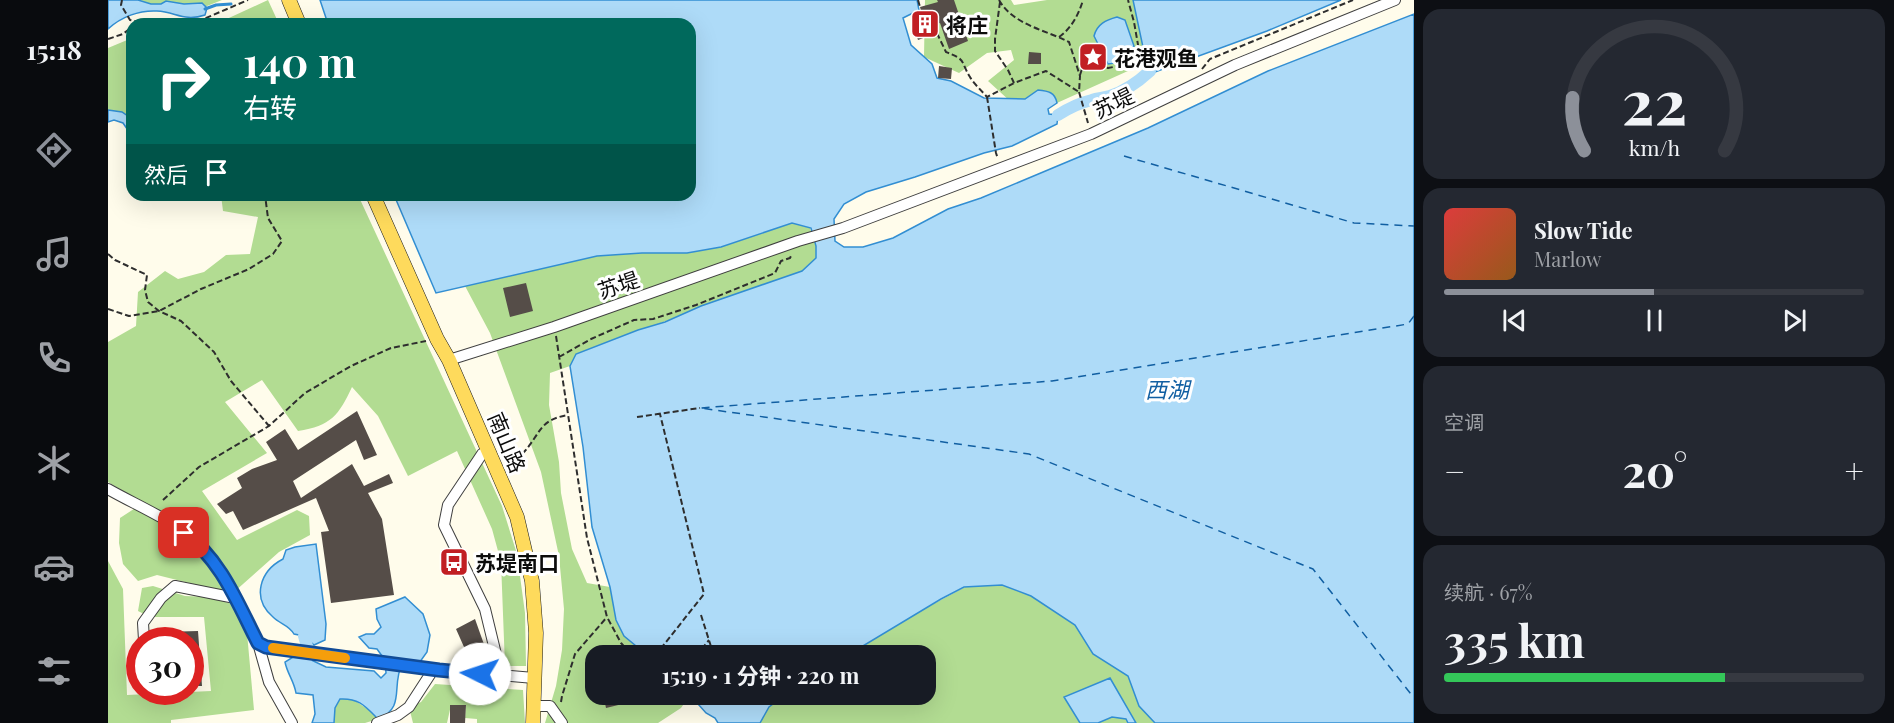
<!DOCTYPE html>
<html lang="zh">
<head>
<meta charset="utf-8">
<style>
	:root { --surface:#171b24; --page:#242831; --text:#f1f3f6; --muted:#9ea1a6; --line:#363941; --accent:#8c9099 }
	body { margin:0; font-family:"Playfair Display","Noto Sans SC",serif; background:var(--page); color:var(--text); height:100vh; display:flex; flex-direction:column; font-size:22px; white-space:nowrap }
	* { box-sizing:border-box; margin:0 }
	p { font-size:20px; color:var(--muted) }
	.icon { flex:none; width:33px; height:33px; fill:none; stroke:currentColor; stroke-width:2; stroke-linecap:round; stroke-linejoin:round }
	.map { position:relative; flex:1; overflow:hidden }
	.side { display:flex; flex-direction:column; gap:9px; padding:9px; background:#0d0f14; width:480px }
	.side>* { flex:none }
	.hud { position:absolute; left:18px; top:18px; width:570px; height:183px; border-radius:18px; box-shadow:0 6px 24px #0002; background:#00695c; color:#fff; overflow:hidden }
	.speed { position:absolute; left:18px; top:627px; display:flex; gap:12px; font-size:30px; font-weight:700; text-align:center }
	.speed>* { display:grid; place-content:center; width:78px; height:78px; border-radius:50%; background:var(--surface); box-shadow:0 6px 24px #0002; line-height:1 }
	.speed .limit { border:9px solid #d22; background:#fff; color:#111 }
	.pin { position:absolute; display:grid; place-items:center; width:51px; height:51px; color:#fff; margin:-26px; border-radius:12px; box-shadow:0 3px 9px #0006 }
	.me { position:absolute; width:66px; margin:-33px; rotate:274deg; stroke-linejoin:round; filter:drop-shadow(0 0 4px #0008) }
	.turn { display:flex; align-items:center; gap:21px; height:126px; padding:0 18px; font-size:27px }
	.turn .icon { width:78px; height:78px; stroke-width:2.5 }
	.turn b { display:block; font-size:42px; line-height:51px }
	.then { display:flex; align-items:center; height:57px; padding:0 18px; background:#0003; gap:12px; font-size:22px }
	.big { font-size:45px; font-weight:700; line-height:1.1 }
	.side .tile { flex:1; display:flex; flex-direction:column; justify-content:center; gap:9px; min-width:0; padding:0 21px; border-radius:18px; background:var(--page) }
	.side .dial { align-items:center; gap:0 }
	.dial svg { height:156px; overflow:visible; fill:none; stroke:var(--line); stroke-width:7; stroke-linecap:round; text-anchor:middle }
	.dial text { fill:var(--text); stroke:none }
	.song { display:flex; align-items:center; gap:18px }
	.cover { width:72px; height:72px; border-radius:9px; background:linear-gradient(135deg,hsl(0 70% 55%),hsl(30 70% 35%)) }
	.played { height:6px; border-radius:3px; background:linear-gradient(90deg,var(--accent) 50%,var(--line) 50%) }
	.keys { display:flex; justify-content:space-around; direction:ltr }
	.heat { display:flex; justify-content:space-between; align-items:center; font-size:33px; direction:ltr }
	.charge { height:9px; border-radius:4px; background:linear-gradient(90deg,#34c759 67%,var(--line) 0) }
	.trip { position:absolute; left:477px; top:645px; width:351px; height:60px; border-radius:18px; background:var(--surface); box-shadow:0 6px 24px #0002; font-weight:700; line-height:60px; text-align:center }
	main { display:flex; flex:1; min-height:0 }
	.menu { display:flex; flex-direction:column; width:108px; justify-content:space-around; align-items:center; background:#090b0e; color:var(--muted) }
	.menu .icon { width:42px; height:42px }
	.menu .selected { color:var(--accent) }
	.menu b { font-size:27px; color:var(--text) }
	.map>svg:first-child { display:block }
	.forest { fill:#b2dc92 }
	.water { fill:#aedbf8; stroke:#328ed2; stroke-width:1.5 }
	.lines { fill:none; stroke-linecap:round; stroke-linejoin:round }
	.stream { stroke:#328ed2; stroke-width:3 }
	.canal { stroke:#aedbf8; stroke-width:12 }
	.ferry { stroke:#115fa2; stroke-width:1.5; stroke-dasharray:8 6; stroke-linecap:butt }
	.building { fill:#554d48 }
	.minor-casing { stroke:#3f3f3f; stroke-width:12 }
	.major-casing { stroke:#1d1d1d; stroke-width:15 }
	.path { stroke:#2e2e2e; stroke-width:2; stroke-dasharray:6 3; stroke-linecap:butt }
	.minor { stroke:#fff; stroke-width:10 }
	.major { stroke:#feda5c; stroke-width:14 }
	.route-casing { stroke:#114b97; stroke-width:15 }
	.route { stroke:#1a73e8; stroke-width:10 }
	.slow { stroke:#f59e0b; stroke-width:10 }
	.labels { text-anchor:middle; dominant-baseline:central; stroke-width:6; stroke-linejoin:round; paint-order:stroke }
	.poi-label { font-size:21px; font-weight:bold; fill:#0c0c0c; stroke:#fff; text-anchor:start }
	.street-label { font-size:21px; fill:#0c0c0c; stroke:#fff }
	.water-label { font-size:22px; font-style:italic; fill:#115fa2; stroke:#fff }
</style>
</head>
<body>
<main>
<nav class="menu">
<b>15:18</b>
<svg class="icon selected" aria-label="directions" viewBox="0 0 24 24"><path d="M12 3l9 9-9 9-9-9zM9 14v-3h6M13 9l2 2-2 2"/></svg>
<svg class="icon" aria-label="music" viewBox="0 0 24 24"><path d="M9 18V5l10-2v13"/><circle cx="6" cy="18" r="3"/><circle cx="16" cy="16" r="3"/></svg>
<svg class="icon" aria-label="phone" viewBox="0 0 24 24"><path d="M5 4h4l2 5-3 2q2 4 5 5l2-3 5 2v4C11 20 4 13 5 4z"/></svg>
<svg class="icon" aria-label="climate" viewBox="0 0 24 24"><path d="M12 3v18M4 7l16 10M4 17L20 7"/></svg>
<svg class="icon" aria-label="car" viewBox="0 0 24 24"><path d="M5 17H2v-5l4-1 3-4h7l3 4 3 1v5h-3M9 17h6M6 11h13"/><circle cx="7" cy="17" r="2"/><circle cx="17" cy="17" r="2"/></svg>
<svg class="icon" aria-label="filters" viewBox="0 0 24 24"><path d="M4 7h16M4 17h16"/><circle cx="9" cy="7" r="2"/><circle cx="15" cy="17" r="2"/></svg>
</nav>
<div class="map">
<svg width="1306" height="723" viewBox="0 0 1306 723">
	<rect width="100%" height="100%" fill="#fffceb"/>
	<path class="forest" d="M0 0H114L89 10Z
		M160 0 171 24 110 23Z
		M817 0H903L906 5 939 0H1037L1051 57 940 107 930 96 903 102 880 81 906 60 903 50 879 53 851 73 816 57Z
		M24 38V125L6 120 0 122V48Z
		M113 195H250L394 506 409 554 417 613 418 666H397L393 562 384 529 349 451 300 476 270 416 244 387C231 415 223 426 190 431L154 380 117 402 159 453 94 491 129 540 189 510 201 516 202 535 171 552 126 592 109 590 49 575 30 581 15 564 11 543 12 518 35 503 0 482V342L28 326 30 292 57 271 70 279 96 272 118 255 142 254 150 217 115 211Z
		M684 223 702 228 708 246V258L694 271 468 354 462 366 442 373 441 405 451 462 453 493 464 549 479 583 502 587 508 620 516 636 538 655 488 656V694L582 695 573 708 550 723H437L448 686 454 650 456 609 451 556 433 472 382 333 357 286 489 256 534 253H579L613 247Z
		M0 561 15 589 19 695 103 691 96 617H42L30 611 34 588 45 586 77 596 102 597 127 605 138 622 146 710 63 720V723H0Z
		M900 576 980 631 1062 723H641L657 695 818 694V656L730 655 874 578Z
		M327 684 415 690 417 723H369V719L357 718 358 705H343L339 723H305L301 707 313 702Z
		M243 698 261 710 270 719 257 723H226L227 708 232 699Z"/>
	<path class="water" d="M0 0H30L43 4H53L58 1 76 4 94 3 99 8 97 15C76 22 68 12 49 11 31 10 13 17 0 29Z
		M212 0H809L811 10 795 18 803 45 824 64 829 78 843 81 876 98 917 99 930 90C940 91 947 92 949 103L940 109 941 114 950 115 949 124 904 146 876 153 807 177 758 192 736 204 726 219 727 241 736 247H755L785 238 840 209 873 198 1040 128 1160 71 1306 14V723H1047L1031 706 1020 676 985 654 967 625 923 596 894 585 856 587 833 599 740 655H539L516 636 508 620 502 587 484 527 475 447 462 366 468 354 530 330 557 322 593 306 694 271 708 258V246L703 228 684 223 613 247 579 253H534L489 256 328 293 286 195H582V24H220Z
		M1025 0H1233L1159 31 1047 72 1042 71 1039 66Z
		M1009 17 1017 20 1026 46C1024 58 1011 63 1000 64L986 36C989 24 998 20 1009 17Z
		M0 110 14 112 24 119V136L15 123 6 120 0 122Z
		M208 544 218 624 217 640 206 645 196 636 186 634C181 625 172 624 165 617 143 598 152 571 175 559L178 550 187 547Z
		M297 597 315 614 322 635 319 652 309 666 294 664C283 686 298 708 270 719 257 706 251 698 232 699L227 708 226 723H204L207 714 205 695 188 693C186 681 179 673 177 662L185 657 195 656 218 667 266 671 273 678 278 673 277 660 269 649 261 648 251 637 258 634H266L273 627 269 619 268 609Z
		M1002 678 1028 723H1020L1018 719 1004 717 990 723H972L956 697Z
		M582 695H677L661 707 652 723H610L607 718 598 713Z"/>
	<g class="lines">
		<path class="stream" d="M97 9 108 5 123 4"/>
		<path class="canal" d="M950 115C961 108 971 103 984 100 990 98 996 98 1002 96 1018 91 1030 82 1042 71
			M196 636 199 646V657"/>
		<path class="ferry" d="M1016 156 1246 223 1306 226
			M1306 316 1300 324 944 381 592 408 921 454 1205 569 1306 698"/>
	</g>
	<path class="building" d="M829 0H846L860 41 841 49 832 23 816 28 818 37 810 40 803 19 814 15 812 7 830 2Z
		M921 52 933 53V64H920Z
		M831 66 844 68 843 79 830 78Z
		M418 283 425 311 402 317 395 288Z
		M249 411 269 455 256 460 248 440 185 481 193 498 244 464 256 486 281 474 285 483 260 493 274 519 286 595 223 603 213 532 221 531 208 498 135 530 125 511 118 514 109 504 134 488 129 478 144 469 169 460 158 442 177 429 190 450Z
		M367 619 378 650 360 656 348 629Z
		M90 631 94 686H82V640H55V632Z
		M495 694H539V698L498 708Z
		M342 705H358L357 723H342Z"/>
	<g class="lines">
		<g class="minor-casing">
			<path id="minor" d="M341 360 446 327 690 241 735 228 983 134 1127 65 1287 0
				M380 450 374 454 340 505 336 525 377 609 393 675
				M0 489C26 504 66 521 88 541 117 569 132 608 150 643L158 647 331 670 426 678
				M36 640 35 623 53 598 67 586 127 598
				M150 643 161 682 184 723
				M425 706H442L454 723
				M269 723 290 715 301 707 325 670"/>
		</g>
		<g class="major-casing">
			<path id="major" d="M181 0 191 24
				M265 195 329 339 341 360 409 517 424 581 428 633 425 723"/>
		</g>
		<path class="path" d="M14 0 13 5 22 20 30 22 91 21 140 0
			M810 0 812 7
			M891 0C905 25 938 30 961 42L972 76 971 92 980 123
			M892 2 887 39V51L900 70 906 83
			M825 25 838 52C859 60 852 61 862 77 866 84 873 90 879 97L906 83 938 71 971 92
			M951 37C963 29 971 14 975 0
			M0 39 15 34 24 27
			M1094 69 1102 59 1245 0
			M972 75 976 63 1000 68 1011 66 1032 56 1026 22 1020 0
			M879 97 888 153 890 159
			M0 254 7 260 39 275 37 290 40 302 51 311 73 321 106 352 123 381 161 426
			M0 309 21 316 51 311 93 289 141 269 165 254 174 241 160 218 157 195
			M448 336 479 538 499 617 513 643 525 656
			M451 357 483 339 526 320 545 319 588 305 667 273 673 261 682 258 684 254
			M529 417 592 408
			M400 465C404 461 410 457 415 453 433 434 430 420 460 415
			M55 500 91 467 161 426 197 393 243 366 283 348 318 341
			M593 615 606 656
			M547 656 596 594 552 414
			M588 656 601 640
			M453 702 454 696 467 654 499 617"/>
		<use href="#minor" class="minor"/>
		<use href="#major" class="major"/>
	</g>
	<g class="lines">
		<g class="route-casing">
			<path id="route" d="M76 533C113 559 130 604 150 643L158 647 331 670 372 674"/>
		</g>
		<use href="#route" class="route"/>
		<path class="slow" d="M165 648 237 658"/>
	</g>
	<defs>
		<g id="building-square" transform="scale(1.5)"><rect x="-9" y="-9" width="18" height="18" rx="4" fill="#c11f23" stroke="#fff"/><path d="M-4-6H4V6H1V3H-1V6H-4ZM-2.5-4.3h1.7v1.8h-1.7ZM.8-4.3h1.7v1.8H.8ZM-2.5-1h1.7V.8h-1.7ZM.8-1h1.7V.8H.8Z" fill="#fff"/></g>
		<g id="sight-square" transform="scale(1.5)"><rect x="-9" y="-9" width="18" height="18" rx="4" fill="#c11f23" stroke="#fff"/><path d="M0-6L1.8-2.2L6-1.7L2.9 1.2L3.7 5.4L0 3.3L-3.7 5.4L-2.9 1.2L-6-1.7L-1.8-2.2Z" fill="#fff"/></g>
		<g id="bus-square" transform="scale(1.5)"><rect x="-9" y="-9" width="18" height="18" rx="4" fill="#c11f23" stroke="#fff"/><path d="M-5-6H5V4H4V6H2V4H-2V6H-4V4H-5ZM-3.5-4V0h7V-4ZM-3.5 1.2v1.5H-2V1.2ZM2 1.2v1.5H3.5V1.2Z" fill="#fff"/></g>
	</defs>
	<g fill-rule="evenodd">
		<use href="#building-square" x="817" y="24"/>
		<use href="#sight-square" x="985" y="57"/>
		<use href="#bus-square" x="346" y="562"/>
	</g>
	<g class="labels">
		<g class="poi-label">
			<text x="838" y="24">将庄</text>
			<text x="1006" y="57">花港观鱼</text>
			<text x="367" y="562">苏堤南口</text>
		</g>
		<g class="street-label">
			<text transform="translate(1005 102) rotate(-26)">苏堤</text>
			<text transform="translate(510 284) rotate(-19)">苏堤</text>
			<text transform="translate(400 442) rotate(67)">南山路</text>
		</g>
		<g class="water-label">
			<text x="1059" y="389">西湖</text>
		</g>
	</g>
</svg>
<div class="speed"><div class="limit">30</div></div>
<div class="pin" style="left:76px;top:533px;background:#d93025"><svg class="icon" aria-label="arrive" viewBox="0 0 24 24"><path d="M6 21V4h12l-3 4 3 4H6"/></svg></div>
<svg class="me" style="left:372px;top:674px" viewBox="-20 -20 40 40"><circle r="19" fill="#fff"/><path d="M0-13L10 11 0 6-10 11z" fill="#1a73e8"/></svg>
<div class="trip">15:19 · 1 分钟 · 220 m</div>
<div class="hud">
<div class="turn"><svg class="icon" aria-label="right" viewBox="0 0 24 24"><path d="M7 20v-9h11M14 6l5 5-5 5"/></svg><div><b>140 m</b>右转</div></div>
<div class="then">然后<svg class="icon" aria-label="arrive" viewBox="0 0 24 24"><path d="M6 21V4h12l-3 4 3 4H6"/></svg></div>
</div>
</div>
<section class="side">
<div class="tile dial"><svg viewBox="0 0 100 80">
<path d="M14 69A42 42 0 1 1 86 69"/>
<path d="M14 69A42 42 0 0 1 8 42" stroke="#8c9099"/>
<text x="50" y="56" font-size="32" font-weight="700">22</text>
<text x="50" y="72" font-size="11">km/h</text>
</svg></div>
<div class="tile">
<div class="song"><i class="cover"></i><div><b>Slow Tide</b><p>Marlow</p></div></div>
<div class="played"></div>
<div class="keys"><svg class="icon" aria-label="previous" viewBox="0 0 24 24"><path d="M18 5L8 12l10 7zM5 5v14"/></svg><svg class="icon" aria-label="pause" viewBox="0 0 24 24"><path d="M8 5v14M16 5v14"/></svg><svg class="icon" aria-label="next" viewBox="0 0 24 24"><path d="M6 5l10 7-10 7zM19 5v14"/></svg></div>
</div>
<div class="tile"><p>空调</p>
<div class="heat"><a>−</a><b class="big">20°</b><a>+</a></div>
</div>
<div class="tile"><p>续航 · 67%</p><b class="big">335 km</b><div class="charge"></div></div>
</section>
</main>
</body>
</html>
